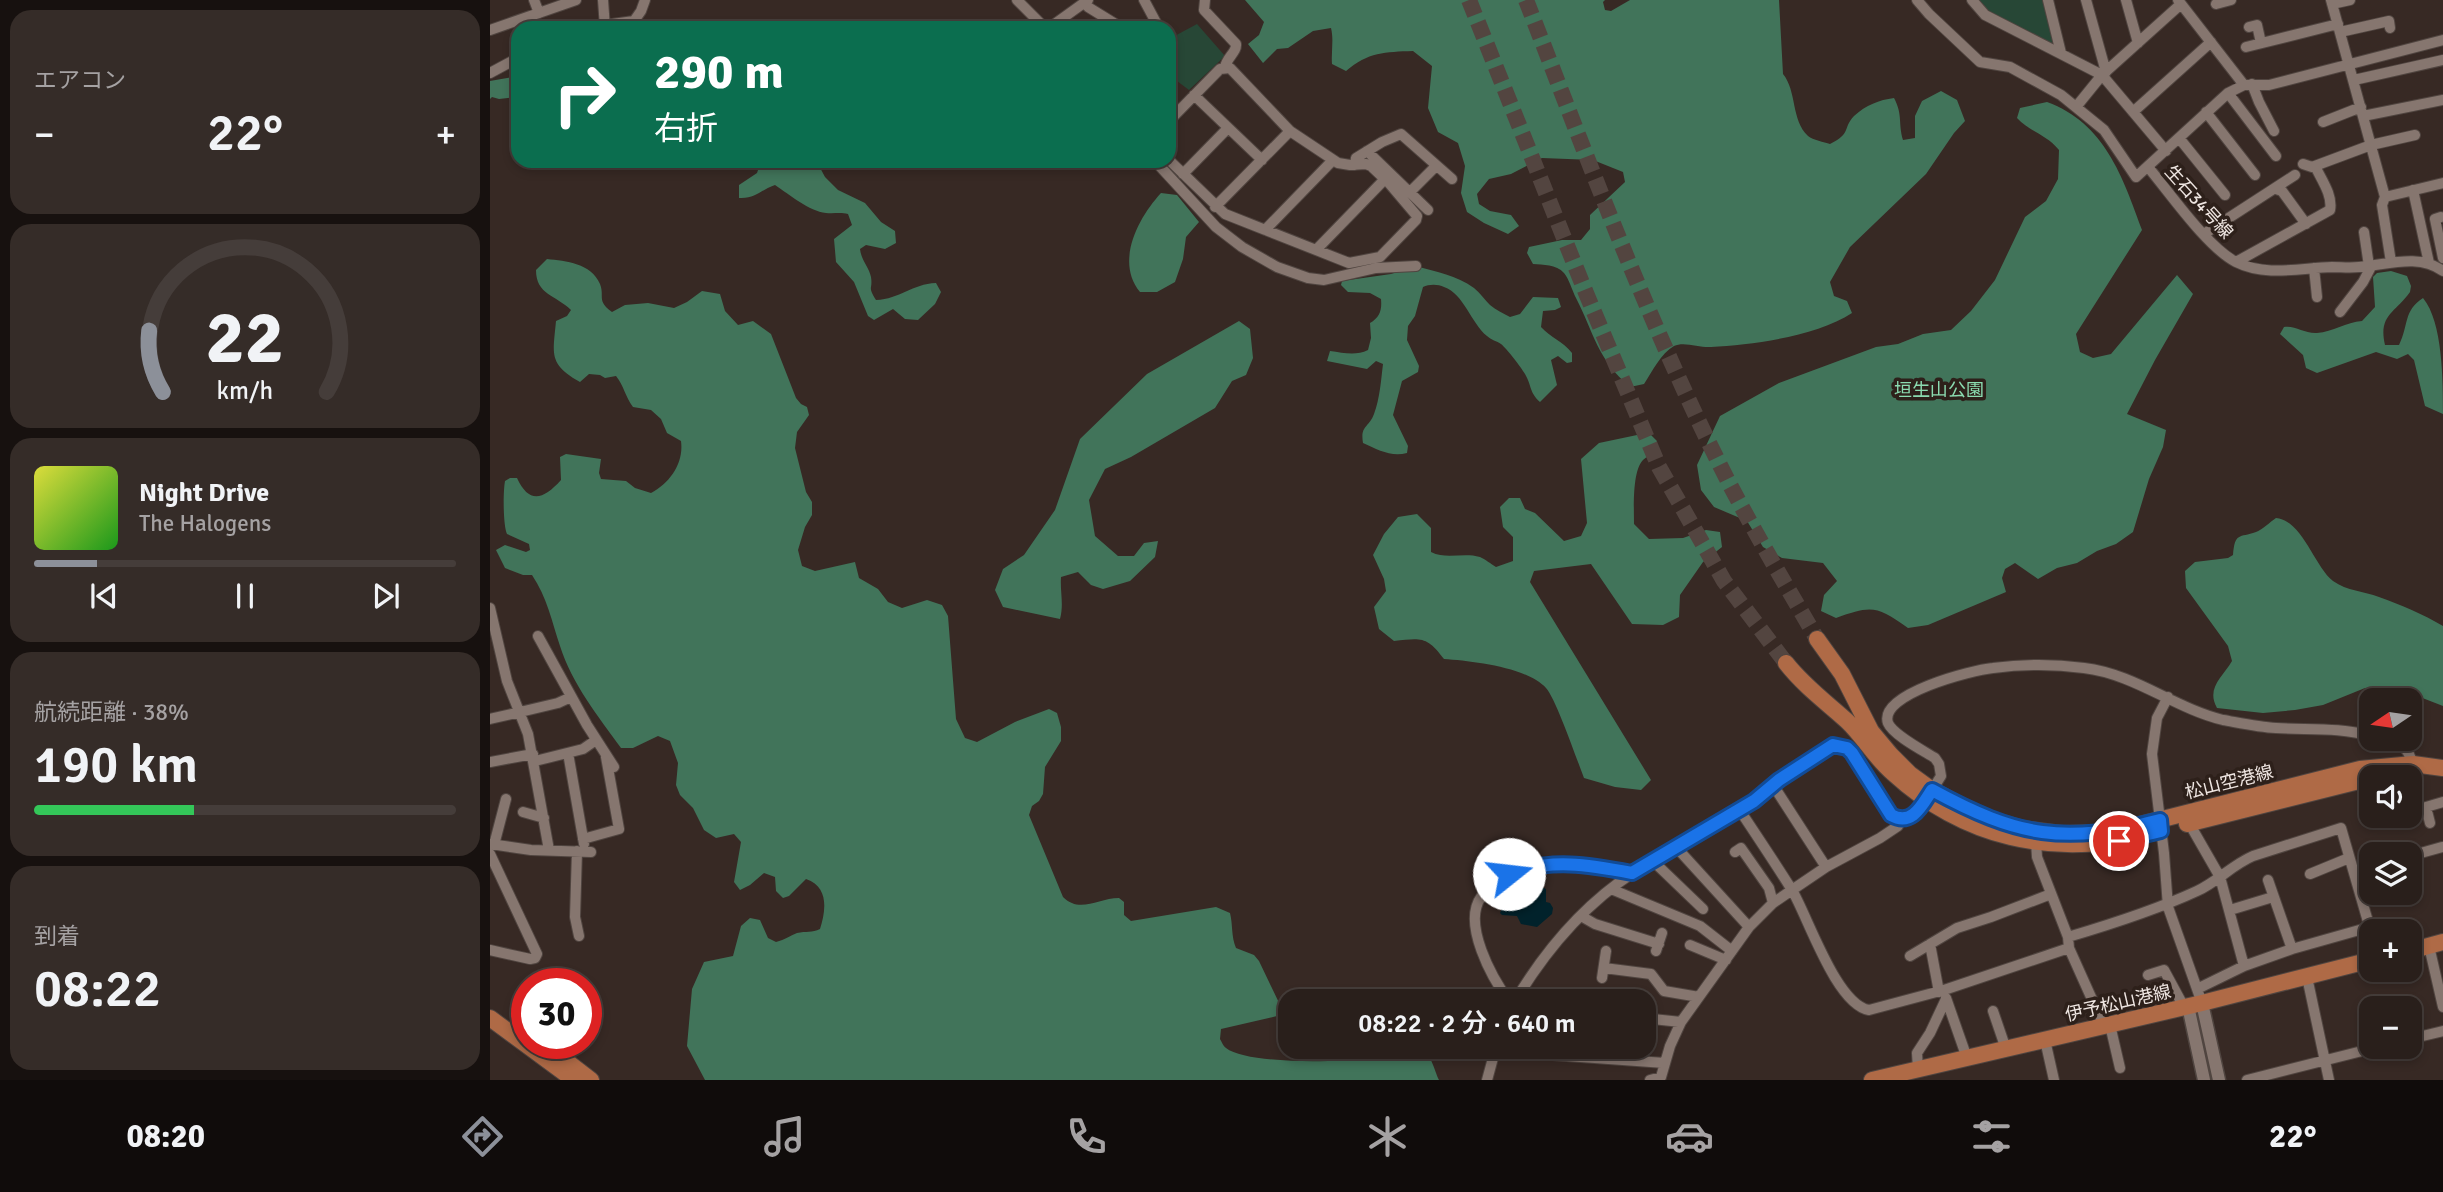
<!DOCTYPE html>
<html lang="ja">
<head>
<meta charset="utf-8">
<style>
	:root { --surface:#291f1b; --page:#352c28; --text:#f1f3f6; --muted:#a5a2a3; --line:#453d3a; --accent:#8c9099 }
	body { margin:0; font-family:Signika,"Noto Sans JP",sans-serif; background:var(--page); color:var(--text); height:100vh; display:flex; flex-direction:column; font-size:26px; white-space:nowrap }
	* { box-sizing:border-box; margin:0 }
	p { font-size:23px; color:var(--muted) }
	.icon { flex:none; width:38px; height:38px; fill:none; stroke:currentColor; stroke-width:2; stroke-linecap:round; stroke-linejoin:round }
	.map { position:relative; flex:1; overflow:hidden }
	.sheet { display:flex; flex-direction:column; gap:10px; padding:10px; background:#17110f; width:490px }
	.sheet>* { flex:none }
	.guide { position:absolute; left:21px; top:21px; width:665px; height:147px; border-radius:21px; box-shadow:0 4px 10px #0003,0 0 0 2px var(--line); background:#0b6e4f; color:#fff; overflow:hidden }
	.needle { width:46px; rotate:257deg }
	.tools { position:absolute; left:1869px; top:688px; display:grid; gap:14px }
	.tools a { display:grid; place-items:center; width:63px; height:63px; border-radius:14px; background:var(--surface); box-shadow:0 4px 10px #0003,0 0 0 2px var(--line); font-size:35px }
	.speed { position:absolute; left:21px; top:968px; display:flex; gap:14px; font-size:35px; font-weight:700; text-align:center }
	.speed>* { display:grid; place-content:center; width:91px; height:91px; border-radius:50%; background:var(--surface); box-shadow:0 4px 10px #0003,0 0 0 2px var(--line); line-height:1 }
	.speed .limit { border:10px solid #d22; background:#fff; color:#111 }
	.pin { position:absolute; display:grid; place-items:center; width:60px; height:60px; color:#fff; margin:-30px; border:4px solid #fff; border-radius:50%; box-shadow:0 2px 7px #0007 }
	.me { position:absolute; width:77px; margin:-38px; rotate:74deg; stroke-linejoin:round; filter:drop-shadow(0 0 5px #0008) }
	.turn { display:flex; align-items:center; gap:24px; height:147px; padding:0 28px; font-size:32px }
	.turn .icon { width:91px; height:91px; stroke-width:2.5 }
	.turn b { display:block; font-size:49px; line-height:60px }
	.big { font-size:52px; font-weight:600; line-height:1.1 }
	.sheet .widget { flex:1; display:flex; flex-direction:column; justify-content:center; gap:10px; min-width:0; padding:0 24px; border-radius:21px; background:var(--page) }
	.sheet .dial { align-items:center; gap:0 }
	.dial svg { height:182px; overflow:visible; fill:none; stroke:var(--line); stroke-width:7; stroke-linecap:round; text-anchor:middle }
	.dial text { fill:var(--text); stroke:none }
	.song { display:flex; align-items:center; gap:21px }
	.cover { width:84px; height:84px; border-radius:10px; background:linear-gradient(135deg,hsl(60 70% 55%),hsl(120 70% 35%)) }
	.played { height:7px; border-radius:4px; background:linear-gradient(90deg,var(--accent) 15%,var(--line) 15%) }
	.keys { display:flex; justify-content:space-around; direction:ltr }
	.heat { display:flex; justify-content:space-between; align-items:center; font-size:38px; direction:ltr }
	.charge { height:10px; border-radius:5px; background:linear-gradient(90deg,#34c759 38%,var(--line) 0) }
	.trip { position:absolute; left:788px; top:989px; width:378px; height:70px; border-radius:21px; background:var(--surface); box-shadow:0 4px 10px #0003,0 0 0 2px var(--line); font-weight:600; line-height:70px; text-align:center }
	.tabs { display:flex; height:112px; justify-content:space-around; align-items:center; background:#100c0b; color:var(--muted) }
	.tabs .icon { width:49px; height:49px }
	.tabs .selected { color:var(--accent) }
	.tabs b { font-size:32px; color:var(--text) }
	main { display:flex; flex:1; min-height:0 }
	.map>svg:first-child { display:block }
	.green { fill:#274736 }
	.forest { fill:#41745a }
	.water { fill:#01222b }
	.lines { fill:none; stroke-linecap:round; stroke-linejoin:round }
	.primary-tunnel { stroke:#534540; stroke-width:16; stroke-dasharray:16 8; stroke-linecap:butt }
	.minor-casing { stroke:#504540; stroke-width:12 }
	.tertiary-casing { stroke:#504540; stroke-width:15 }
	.primary-casing { stroke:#504540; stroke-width:18 }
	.minor { stroke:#86766f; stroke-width:10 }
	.tertiary { stroke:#86766f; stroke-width:12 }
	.primary { stroke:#af6a46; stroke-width:16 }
	.route-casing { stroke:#114b97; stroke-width:18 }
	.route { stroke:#1a73e8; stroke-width:12 }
	.labels { text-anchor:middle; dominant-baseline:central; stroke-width:7; stroke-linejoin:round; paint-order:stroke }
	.street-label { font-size:18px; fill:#efe6e2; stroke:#2d201a }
	.park-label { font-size:18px; fill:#8bdbb0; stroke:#2d201a }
</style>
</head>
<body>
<main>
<section class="sheet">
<div class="widget"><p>エアコン</p>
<div class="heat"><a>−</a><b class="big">22°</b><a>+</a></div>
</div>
<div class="widget dial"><svg viewBox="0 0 100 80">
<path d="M14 69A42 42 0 1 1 86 69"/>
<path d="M14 69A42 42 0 0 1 8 42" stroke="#8c9099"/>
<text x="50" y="56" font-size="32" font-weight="700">22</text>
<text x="50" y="72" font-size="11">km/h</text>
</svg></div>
<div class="widget">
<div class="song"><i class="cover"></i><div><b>Night Drive</b><p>The Halogens</p></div></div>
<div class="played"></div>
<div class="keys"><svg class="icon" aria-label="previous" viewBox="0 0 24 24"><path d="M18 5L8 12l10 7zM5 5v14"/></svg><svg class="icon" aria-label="pause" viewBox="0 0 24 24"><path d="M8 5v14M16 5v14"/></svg><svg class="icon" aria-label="next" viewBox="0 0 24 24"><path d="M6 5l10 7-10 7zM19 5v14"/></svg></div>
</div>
<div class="widget"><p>航続距離 · 38%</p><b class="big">190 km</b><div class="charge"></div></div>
<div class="widget"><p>到着</p><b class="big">08:22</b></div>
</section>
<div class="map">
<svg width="1953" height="1080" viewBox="0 0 1953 1080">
	<rect width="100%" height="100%" fill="#372924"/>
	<path class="green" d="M1485 0H1556L1567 49 1507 18Z
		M707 24 735 56 699 90 679 75V39Z"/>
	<path class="forest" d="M755 0H1115L1113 2 1115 10 1121 11 1140 0H1289L1293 74C1307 91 1301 120 1318 136 1323 140 1334 142 1340 144 1362 133 1352 129 1364 116 1376 105 1389 100 1404 98 1413 115 1408 123 1413 140L1425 138V116L1432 101 1451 91 1467 100 1475 121 1464 133 1436 174 1360 247 1340 282 1344 296 1357 301 1362 313C1327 336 1263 345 1221 347 1210 348 1194 341 1184 346 1171 353 1162 372 1154 384L1140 387C1107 359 1104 333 1086 298 1082 290 1079 279 1074 273 1066 264 1053 265 1043 264L1037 253 1039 247 1072 240H1091L1100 229V215L1135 182 1133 172 1103 160 1052 158 1021 174 999 179 987 194 989 204 1000 211 1021 215 1029 226 1018 234 994 223 977 212 971 193 975 166 968 143 948 132 938 108 942 66 923 51C895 52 878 52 856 71L842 64C841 52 844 40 841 28L823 31 798 48 787 49 773 63 758 44 769 35 774 22Z
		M28 76V97L9 99 2 97 0 99V81Z
		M1557 102C1615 123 1633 178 1652 230L1586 334 1590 352 1603 358 1621 354 1687 275 1703 294 1665 360 1637 414 1676 430 1673 447 1659 479 1643 532 1626 544 1607 551 1587 563 1567 568 1548 579 1525 563 1515 569 1512 578 1516 592 1438 625 1418 628C1387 606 1382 605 1346 618L1331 611 1334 595 1347 581 1333 563 1292 558 1273 547 1257 521 1224 507 1211 490 1207 465 1230 416 1289 383 1386 347 1408 344 1433 334 1461 330 1481 311 1505 280 1535 217 1556 201 1568 179 1569 150C1556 134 1540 132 1527 118L1530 108Z
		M271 161 327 162 335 177 348 190 375 203 391 222 405 231 406 243 395 249 376 245 370 249C371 260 379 267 381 277 383 290 377 286 386 300 410 299 422 284 446 283L451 292 445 304 428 320 415 319 403 309 384 320 378 316 364 282 346 262 344 239 362 225 358 214C350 212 344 214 336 213 319 211 300 195 285 185 270 190 266 199 249 198V185L267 173Z
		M671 193 687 195 709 222 696 237 693 259 685 282 667 292H650C625 262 648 218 671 193Z
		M57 259C76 261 101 263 110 284 115 297 106 300 122 312L135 305 158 303 184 308 197 302 212 291 230 294 235 311 248 325 263 321 281 334 306 398 311 404 317 407 319 415 307 432 305 448 316 492 322 502V515L315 527 308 550 312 566 325 571 365 562 369 578 388 589 398 602 412 608 437 600 452 605 458 616 466 719 475 738 487 742 525 722 559 709 567 713 571 727V741L555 767 553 794 549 801 542 806 539 815 573 897C590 914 608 898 629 898L634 902V915L641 921 726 907 740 913C743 925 741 936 746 948L764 955 769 961 792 1009 787 1016 731 1029 730 1039C732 1042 733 1046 736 1048 756 1064 848 1063 874 1058 891 1055 914 1040 931 1047 940 1051 945 1072 949 1080H215L197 1046 202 989 214 962 243 956 251 926 260 918 270 920 278 938 286 942C295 940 301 935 307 933 316 931 322 933 330 929 336 910 339 887 316 879L299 896 293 898 286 891 285 877 274 873 260 885 250 890 244 882 251 842 244 834 226 838 214 830 203 808 190 795 186 785 188 763 180 741 168 736 143 748H131C108 716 82 684 70 646 62 622 57 597 42 575H33L15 568 6 550 15 545 36 552 40 550 39 544 17 534C13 525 13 492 15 481L20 478H27C39 504 53 500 71 480L70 457 76 454 111 459 109 473 111 479 136 481 145 488 161 493C180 483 194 463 191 441L177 433 171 419 161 410 143 407C135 396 134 386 126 376L115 378 110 375 99 374 90 382C58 364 63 354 66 321L77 316 81 310C66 295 46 295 46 270Z
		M926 266C947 272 966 275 984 288 990 293 995 300 1000 305 1006 310 1013 313 1020 317L1030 314 1043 297 1068 298 1071 307 1065 310 1053 311 1051 327C1061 338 1073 341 1082 353V362L1077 363 1068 356 1061 360 1067 385 1050 402C1039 392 1042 386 1035 374 1031 367 1017 349 1011 344 1007 341 1001 340 997 336 981 323 974 294 954 287 948 284 939 284 933 287L925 316 918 326 917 340 929 366 928 372 912 381 903 415 918 446 917 453C901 457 888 450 873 443 870 425 879 428 884 414 890 398 891 380 893 364L886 361 877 369 837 361 840 351C854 353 866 356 878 350L881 338 880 323C890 317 892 310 891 299L880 293 858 292 851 285 852 281 901 274Z
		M1901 271 1917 276 1921 286 1920 292C1905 313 1888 315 1895 345H1909C1919 325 1913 311 1933 298 1953 322 1953 382 1953 414L1935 406 1924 360 1918 354 1907 359 1886 352 1827 373 1816 368 1813 355 1790 334 1794 327C1805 325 1815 334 1827 333 1843 332 1856 322 1872 321L1885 307 1883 277 1887 273Z
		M749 321 760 329 763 358 756 375 742 381 725 408 641 457 615 469 599 500 605 536 628 556H644L654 543 668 541 665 557 640 581 613 589 601 585 588 572 571 577C570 592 574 604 570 619L513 607 505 590 513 569 534 555 565 510 590 439 657 374Z
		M1147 435H1161L1167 441 1163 453C1160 456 1156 457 1153 460 1142 471 1144 509 1144 524L1159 539 1193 538 1216 530 1230 532 1232 547 1213 562 1190 595 1189 617 1173 625 1142 624 1101 564 1044 571 1040 582 1161 780 1151 790 1125 787 1094 778C1087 760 1066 699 1056 688 1037 667 982 661 954 659 937 636 931 638 904 641L889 629 884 607 896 591 894 579 883 555 894 534 908 517 927 514 941 528V552C957 560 973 552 990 557 995 559 1001 564 1006 567L1023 561V537L1013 527 1010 507 1019 498H1030L1035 509 1045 513 1074 541 1091 536 1097 523 1091 459 1109 443Z
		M1786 518C1813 521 1824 566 1843 581 1857 591 1874 591 1889 597 1911 605 1933 614 1953 626V706L1917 692 1875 688 1833 705 1805 710 1773 713 1727 708C1716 688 1732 678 1742 661L1738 646 1696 588 1695 571 1705 562 1738 558 1743 555C1745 532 1749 538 1766 532 1772 530 1780 522 1786 518Z"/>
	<path class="water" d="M1036 886 1042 889 1052 887 1056 889V902L1060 903 1063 908 1062 914 1047 927 1031 924 1027 916 1012 915 1010 913 1014 904 1028 889 1032 890Z"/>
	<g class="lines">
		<path class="primary-tunnel" d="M979 0 1096 293 1169 467 1234 581 1296 663
			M1036 0C1099 162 1159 326 1238 481 1266 535 1297 587 1327 639"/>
		<g class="minor-casing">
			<path id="minor" d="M44 0 49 13
				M113 0 115 28
				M527 0 555 28
				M654 0 669 28
				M715 0 714 10 746 44C747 52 737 57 735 67
				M1427 0 1439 14 1490 62 1520 67 1571 95 1614 130 1646 177 1738 93 1754 85H1779L1953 40
				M1482 0 1495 15 1612 75 1676 151
				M1558 0 1571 53
				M1596 0 1616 72
				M1636 0 1648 43
				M1688 0 1754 85
				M1841 0 1895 197 1892 205 1901 262
				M594 2 598 7 632 28
				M1726 4 1741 0
				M1842 4 1860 0
				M115 25 144 21 151 11 155 0
				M1759 27 1767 25 1771 43
				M559 28 598 0
				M0 30 86 0
				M1850 32 1899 21 1900 28
				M1756 47 1848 24
				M0 73 28 58
				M1864 80 1953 60
				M1762 84 1769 102 1784 131
				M1738 93 1786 156
				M704 95 772 160
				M1586 107 1612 75 1691 4
				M1643 112 1721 42
				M1716 112 1765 175
				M1873 116 1953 100
				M679 121 730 69 740 68 800 131 848 163 860 165 876 164 881 166 899 183 927 216 926 220 890 257 859 263 735 214 679 160
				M1833 122 1871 107
				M1689 138 1735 195
				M877 151 938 210
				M665 161 726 227 752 247 787 267 818 278 834 280 886 268 926 266
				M1813 164 1822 167 1881 145 1925 135
				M865 165 866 158 892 142 911 134 962 179
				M1658 167C1680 193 1717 247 1746 262 1776 277 1810 268 1842 267 1851 267 1860 268 1869 267 1897 265 1928 253 1953 271
				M693 174 738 128
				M1786 189 1792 191 1816 224
				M1923 190 1939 263
				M920 192 946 166
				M1895 197 1953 183
				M725 207 800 131
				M1951 217 1945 219 1953 258
				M775 230 843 160
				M1874 232 1879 266
				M1714 234 1805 175
				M826 250 895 179
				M1746 262 1840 210C1843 195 1831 179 1825 166
				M1824 268 1827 297
				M1850 312 1873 282 1882 265
				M0 608 17 681 38 734 59 850
				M48 636 97 725 124 767
				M1678 697 1667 718 1662 754 1674 853 1678 907 1712 1003
				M0 719 68 703 81 697
				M1892 738C1917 745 1920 750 1925 775
				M78 753 94 844
				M45 761 93 749 106 740
				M0 762 43 754
				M1283 785 1336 867
				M1249 809C1267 836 1285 863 1302 890 1318 917 1346 1004 1379 1010L1454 990 1579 948
				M33 812 54 818
				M1699 823 1730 877 1754 966
				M1940 823 1936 807 1953 802
				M93 839 129 829 116 757
				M1546 842 1547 857 1578 937 1579 948 1614 1026
				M0 844 41 850 101 852
				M4 845 16 799
				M1186 847 1259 927
				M87 851 85 917 89 936
				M1245 852 1251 848 1279 888 1283 903
				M0 854 47 954 45 958 40 959 0 950
				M1920 856 1952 847
				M1163 861 1213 909
				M1864 872 1881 867
				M1820 874 1859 858
				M1778 880 1802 949
				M1121 889 1210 926 1242 951
				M1740 910 1783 897
				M1091 916 1105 924 1169 944
				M1578 937C1622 924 1666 910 1707 891 1727 882 1742 865 1763 856L1851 828 1881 932
				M1440 944 1449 992
				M1200 945 1236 960
				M1939 946 1953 1007
				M1166 951 1172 933
				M1420 956 1467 928 1501 917 1561 894
				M1114 968 1161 974 1174 991 1209 997
				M1658 975 1674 970 1694 1007
				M1817 977 1839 1080
				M1112 978 1116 951
				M1707 989 1754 966 1802 949 1880 927
				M1456 998 1477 1058
				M1019 1001C1002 978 972 924 991 897 995 890 1005 885 1011 880 1026 869 1044 864 1062 863 1089 863 1116 868 1142 873
				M1025 1001C1055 951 1095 904 1144 872 1171 855 1199 838 1227 822 1239 815 1252 809 1264 801 1290 782 1314 760 1343 745L1357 748 1362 753 1401 815C1426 830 1440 792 1451 776L1449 764 1445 758C1434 751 1403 735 1398 723 1388 694 1482 670 1503 668 1533 664 1564 664 1594 668 1645 674 1684 708 1733 720 1750 723 1768 727 1786 728 1818 730 1850 727 1881 736
				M1503 1011 1516 1049
				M1153 1018 1191 1022
				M1620 1025 1630 1068
				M1920 1039 1953 1031
				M1555 1040 1564 1080
				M1005 1051 1175 1063
				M1428 1069 1427 1053 1440 1033 1456 999
				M997 1080 1006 1047
				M1160 1080 1171 1077 1180 1046 1191 1022 1259 927 1283 903 1302 890 1336 867 1390 838 1408 826 1411 818
				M1757 1080 1892 1046"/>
		</g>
		<g class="tertiary-casing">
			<path id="tertiary" d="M1712 1003 1729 1080
				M1698 1006 1714 1080"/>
		</g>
		<g class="primary-casing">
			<path id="primary" d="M1327 639 1352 674 1381 731 1401 755 1420 774 1442 790 1475 808 1505 821 1533 829 1572 834 1606 833 1645 826 1870 769 1923 764 1953 768
				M1296 663C1314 686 1336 702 1357 721 1374 737 1385 758 1403 773 1474 838 1562 858 1655 835
				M1697 824 1881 778
				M1920 951 1953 942
				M0 1018 84 1080
				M79 1063 101 1080
				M1382 1080 1712 1003 1881 960"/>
		</g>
		<use href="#minor" class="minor"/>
		<use href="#tertiary" class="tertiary"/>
		<use href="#primary" class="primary"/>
	</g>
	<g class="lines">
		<g class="route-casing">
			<path id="route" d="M1019 874C1060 858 1100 865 1142 873L1264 801 1289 780 1343 745 1357 748 1362 753 1401 815C1422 827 1432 805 1442 790 1528 837 1574 845 1670 820L1671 831 1629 841"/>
		</g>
		<use href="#route" class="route"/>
	</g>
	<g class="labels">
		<g class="street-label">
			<text transform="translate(1709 202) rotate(48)">生石34号線</text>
			<text transform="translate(1739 782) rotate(-14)">松山空港線</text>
			<text transform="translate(1628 1003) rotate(-13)">伊予松山港線</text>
		</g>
		<g class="park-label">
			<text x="1449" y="390">垣生山公園</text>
		</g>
	</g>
</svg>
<div class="tools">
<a><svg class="needle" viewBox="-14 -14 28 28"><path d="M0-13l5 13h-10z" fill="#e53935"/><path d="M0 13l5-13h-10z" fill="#a5a2a3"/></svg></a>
<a><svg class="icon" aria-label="sound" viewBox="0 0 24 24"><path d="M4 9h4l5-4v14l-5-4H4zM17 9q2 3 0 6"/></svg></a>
<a><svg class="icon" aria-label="layers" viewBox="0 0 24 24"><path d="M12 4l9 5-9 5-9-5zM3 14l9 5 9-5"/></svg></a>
<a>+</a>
<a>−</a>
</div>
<div class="speed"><div class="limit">30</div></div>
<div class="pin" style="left:1629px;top:841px;background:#d93025"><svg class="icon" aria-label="arrive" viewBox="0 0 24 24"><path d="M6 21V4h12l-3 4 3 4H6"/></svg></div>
<svg class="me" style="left:1019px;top:874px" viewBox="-20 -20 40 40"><circle r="19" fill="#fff"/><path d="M0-13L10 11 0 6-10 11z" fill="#1a73e8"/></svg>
<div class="trip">08:22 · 2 分 · 640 m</div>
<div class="guide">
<div class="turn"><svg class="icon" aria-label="right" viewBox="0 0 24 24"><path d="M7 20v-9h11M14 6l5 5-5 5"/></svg><div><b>290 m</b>右折</div></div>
</div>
</div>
</main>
<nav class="tabs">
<b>08:20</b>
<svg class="icon selected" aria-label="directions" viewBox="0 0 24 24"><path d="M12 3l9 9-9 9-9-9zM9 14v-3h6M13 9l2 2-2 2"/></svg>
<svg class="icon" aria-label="music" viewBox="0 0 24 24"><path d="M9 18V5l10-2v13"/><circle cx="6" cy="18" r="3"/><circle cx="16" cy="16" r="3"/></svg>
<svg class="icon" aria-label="phone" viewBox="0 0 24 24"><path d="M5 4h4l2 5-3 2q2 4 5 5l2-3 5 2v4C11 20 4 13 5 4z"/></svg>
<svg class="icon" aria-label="climate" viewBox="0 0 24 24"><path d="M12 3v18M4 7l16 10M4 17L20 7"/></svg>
<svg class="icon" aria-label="car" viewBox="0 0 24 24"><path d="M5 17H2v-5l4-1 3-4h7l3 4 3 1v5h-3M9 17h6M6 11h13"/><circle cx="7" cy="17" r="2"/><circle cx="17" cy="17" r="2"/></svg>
<svg class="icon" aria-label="filters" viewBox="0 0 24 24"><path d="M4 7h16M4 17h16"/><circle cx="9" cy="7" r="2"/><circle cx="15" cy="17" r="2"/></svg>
<b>22°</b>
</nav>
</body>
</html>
